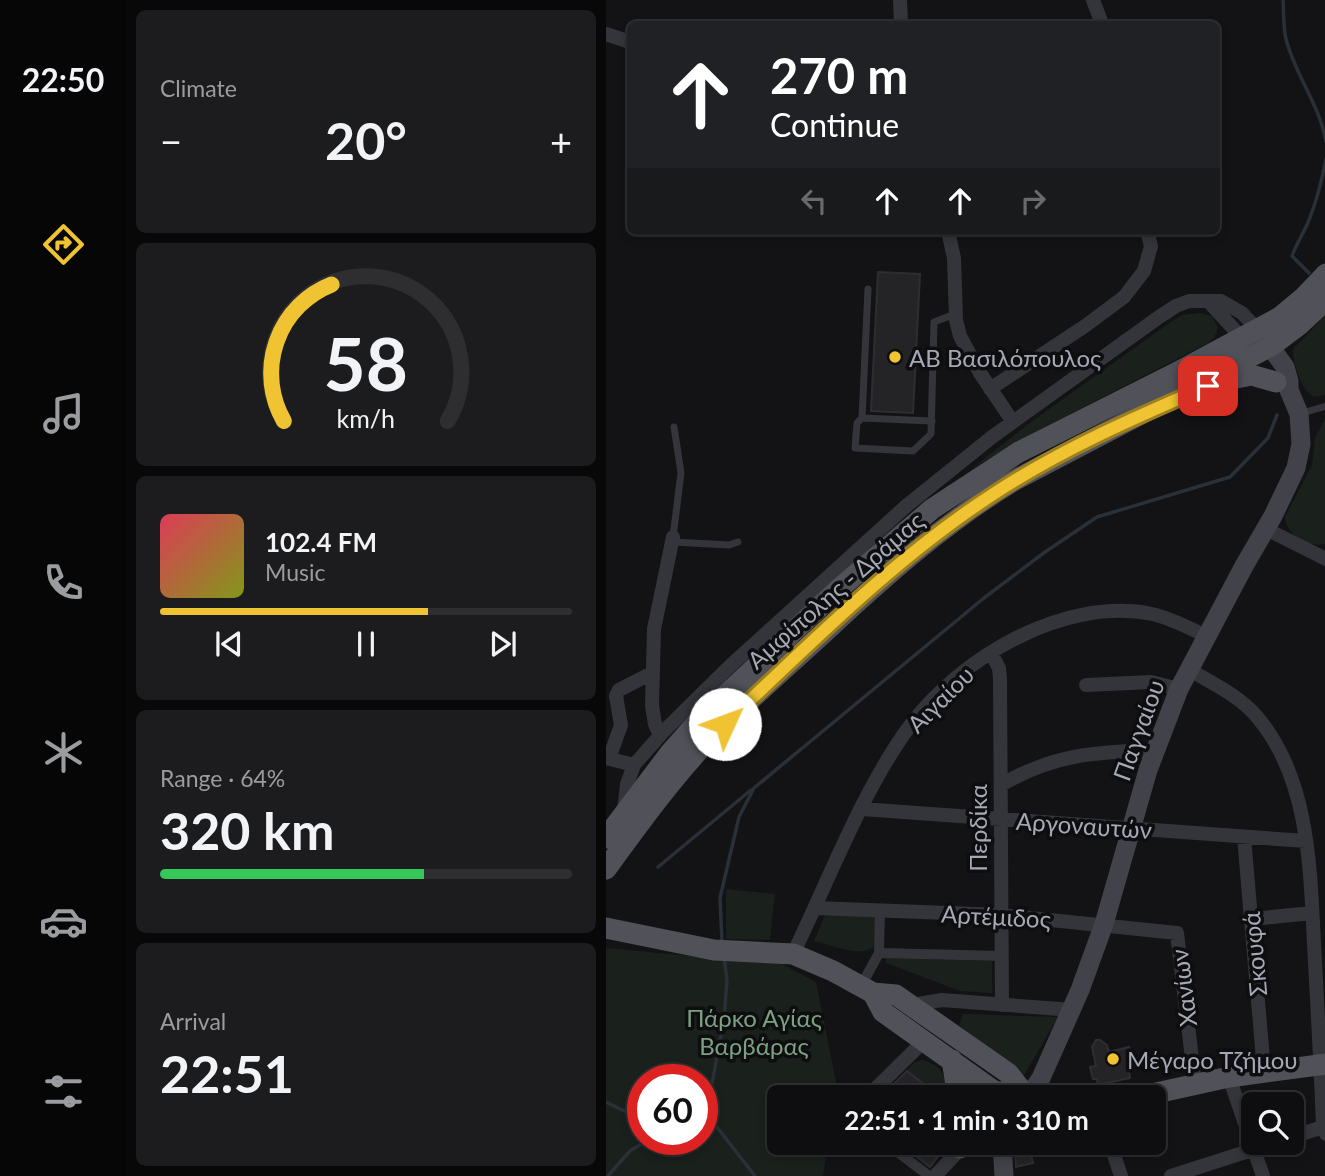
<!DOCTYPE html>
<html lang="en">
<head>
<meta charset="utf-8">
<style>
	:root { --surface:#0e0e10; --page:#1c1c1e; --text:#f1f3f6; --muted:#9b9c9f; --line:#2e2e30; --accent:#efc331 }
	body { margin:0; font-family:Lato,sans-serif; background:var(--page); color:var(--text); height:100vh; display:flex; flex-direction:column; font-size:26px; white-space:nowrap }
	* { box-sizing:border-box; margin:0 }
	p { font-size:23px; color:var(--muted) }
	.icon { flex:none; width:38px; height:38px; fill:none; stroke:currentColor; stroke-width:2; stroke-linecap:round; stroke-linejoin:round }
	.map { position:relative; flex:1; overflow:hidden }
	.drawer { display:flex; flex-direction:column; gap:10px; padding:10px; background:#080809; width:480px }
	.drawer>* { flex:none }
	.banner { position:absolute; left:21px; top:21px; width:593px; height:214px; border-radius:10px; box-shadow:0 4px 10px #0003,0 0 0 2px var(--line); background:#202124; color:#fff; overflow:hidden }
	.buttons { position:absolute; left:635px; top:1092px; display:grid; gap:14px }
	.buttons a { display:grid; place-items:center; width:63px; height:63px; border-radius:10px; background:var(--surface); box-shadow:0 4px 10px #0003,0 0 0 2px var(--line); font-size:35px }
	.speed { position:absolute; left:21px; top:1064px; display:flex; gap:14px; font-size:35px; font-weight:700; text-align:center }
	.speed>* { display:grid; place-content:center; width:91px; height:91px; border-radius:50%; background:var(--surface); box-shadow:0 4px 10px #0003,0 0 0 2px var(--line); line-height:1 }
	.speed .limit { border:10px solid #d22; background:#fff; color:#111 }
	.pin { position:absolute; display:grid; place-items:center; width:60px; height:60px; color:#fff; margin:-30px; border-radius:14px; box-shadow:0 4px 10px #0006 }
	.me { position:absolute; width:77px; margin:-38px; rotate:47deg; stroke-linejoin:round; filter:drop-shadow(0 0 5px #0008) }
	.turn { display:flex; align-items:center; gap:24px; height:147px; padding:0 28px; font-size:32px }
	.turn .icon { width:91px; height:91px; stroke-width:2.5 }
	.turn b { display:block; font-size:49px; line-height:60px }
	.lanes { display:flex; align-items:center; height:66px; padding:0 28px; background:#0003; justify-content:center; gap:35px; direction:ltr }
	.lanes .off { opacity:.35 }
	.big { font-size:52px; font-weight:700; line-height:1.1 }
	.drawer .widget { flex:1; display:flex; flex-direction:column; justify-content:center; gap:10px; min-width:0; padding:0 24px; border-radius:10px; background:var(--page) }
	.drawer .dial { align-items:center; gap:0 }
	.dial svg { height:182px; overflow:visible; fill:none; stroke:var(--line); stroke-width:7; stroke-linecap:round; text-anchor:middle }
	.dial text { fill:var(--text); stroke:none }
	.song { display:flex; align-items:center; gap:21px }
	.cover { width:84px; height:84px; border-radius:10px; background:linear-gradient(135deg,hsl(350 70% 55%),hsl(70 70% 35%)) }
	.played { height:7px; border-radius:4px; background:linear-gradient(90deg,var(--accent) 65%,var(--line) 65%) }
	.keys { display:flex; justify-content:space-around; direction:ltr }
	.heat { display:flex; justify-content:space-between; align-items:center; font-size:38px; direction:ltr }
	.charge { height:10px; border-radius:5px; background:linear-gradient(90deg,#34c759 64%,var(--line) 0) }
	.trip { position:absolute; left:161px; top:1085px; width:399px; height:70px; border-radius:10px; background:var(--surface); box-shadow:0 4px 10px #0003,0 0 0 2px var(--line); font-weight:700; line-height:70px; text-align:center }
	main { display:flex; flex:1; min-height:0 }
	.tabs { display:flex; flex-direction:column; width:126px; justify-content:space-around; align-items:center; background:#060606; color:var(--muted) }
	.tabs .icon { width:49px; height:49px }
	.tabs .active { color:var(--accent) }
	.tabs b { font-size:32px; color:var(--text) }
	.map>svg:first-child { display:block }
	.green { fill:#1a201b; fill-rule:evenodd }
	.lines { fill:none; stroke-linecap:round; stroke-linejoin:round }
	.stream { stroke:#2a3038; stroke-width:3.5 }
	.building { fill:#242326; stroke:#2e2d31; stroke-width:2 }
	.service { stroke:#34353a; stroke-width:7 }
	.pedestrian { stroke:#34353a; stroke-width:10 }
	.minor { stroke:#34353a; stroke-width:14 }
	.secondary { stroke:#42434a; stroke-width:19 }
	.primary { stroke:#505159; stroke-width:21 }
	.route-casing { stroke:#9b7f20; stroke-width:18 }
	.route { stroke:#efc331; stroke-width:12 }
	.poi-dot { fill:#efc331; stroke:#0e0e10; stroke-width:2.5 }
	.labels { text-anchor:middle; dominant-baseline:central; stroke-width:7; stroke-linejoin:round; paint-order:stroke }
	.poi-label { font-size:24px; fill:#a5a8b5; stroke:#0e0e10; text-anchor:start }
	.street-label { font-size:24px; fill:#a5a8b5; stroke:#0e0e10 }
	.park-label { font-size:24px; fill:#7ca082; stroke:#0e0e10 }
</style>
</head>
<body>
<main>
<nav class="tabs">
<b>22:50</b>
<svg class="icon active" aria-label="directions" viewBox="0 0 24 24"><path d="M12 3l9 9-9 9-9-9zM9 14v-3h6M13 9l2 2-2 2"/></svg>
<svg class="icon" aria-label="music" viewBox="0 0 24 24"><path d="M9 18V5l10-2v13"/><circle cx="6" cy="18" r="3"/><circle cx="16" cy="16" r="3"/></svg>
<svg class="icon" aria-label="phone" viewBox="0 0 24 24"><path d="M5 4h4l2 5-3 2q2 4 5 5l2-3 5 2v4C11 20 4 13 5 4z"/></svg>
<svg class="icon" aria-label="climate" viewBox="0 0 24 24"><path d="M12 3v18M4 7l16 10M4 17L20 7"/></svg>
<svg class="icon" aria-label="car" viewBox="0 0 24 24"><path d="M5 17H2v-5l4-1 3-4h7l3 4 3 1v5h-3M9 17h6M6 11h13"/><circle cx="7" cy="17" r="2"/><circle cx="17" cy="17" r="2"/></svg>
<svg class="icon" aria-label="filters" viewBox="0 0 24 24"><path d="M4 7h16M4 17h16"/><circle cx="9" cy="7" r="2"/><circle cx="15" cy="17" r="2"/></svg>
</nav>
<section class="drawer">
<div class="widget"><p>Climate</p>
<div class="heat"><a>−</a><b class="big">20°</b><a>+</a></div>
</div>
<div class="widget dial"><svg viewBox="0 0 100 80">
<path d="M14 69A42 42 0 1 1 86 69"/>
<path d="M14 69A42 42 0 0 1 35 9" stroke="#efc331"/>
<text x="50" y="56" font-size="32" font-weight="700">58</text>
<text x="50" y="72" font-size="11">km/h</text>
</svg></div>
<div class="widget">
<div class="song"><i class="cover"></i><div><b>102.4 FM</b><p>Music</p></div></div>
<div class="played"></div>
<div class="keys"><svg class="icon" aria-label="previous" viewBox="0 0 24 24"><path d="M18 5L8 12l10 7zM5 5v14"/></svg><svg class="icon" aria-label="pause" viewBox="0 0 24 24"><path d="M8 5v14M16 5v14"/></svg><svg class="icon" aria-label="next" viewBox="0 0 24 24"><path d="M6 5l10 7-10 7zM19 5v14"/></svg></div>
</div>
<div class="widget"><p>Range · 64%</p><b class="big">320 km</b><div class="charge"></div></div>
<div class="widget"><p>Arrival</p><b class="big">22:51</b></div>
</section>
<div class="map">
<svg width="720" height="1176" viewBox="0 0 720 1176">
	<rect width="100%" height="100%" fill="#131315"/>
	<path class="green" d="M594 313 606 316 612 328 608 338 602 343 435 429 365 469 425 422 566 321 576 315Z
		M719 316V395L708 397C695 390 687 364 687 349Z
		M719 419V544C702 548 680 535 679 517L706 465 709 438Z
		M120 889 169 894 164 940 120 939Z
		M219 915 271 916 268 947C251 958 227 945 208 941Z
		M0 948 116 959 172 962 210 982 233 1097H173V1143H222L217 1176H0ZM37 1080H96V1139H37Z
		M280 958 386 961V993L354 991 280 963Z
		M357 1014 452 1017 416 1079 353 1025Z
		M316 1060C337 1065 341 1078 341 1097H335L301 1070 309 1062Z"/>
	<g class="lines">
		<path class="stream" d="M677 0C678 12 677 27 680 39 689 75 714 105 720 142
			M703 273 686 256C691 242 698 233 703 220 711 200 716 180 720 159
			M52 867 145 790
			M116 942 114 898 133 817 148 788 378 598 439 552 491 517 624 477 662 438 671 415
			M118 956 121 981 118 1019 103 1100 107 1122 149 1176
			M0 1102 37 1120
			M96 1109 103 1100
			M2 1176 24 1151 43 1139"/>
	</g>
	<path class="building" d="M272 272 314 274 307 413 265 411Z
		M490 1040H494L501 1045 503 1052 523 1047 528 1069 523 1070 524 1078 492 1085 491 1079H487L484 1067 490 1066 486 1047Z
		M301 1071 335 1097H274Z
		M293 1143H342L324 1167Z
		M423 1143H465V1146L425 1156 427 1163 410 1167 409 1148 424 1144Z"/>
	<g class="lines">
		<path class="service" d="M262 289 256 418 251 423 249 448 307 451 325 434 328 322 349 314
			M693 414 720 406
			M256 418 326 421
			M67 537 75 473 68 427
			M67 542 123 545 132 542"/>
		<path class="pedestrian" d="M273 953 274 910
			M255 986 273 953 396 956
			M280 1143 323 1176"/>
		<path class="minor" d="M294 0 295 24
			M487 0 496 24
			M0 34 24 42
			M342 231 348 258 350 320 354 336 374 373 407 422
			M603 302 636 338
			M384 389 479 326 518 297 538 271 545 246 541 231
			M660 529 720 559
			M385 653 393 668 394 679 396 1005
			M582 669C606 683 634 696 652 718 707 784 704 881 709 962 712 1017 715 1072 717 1127L720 1134
			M480 685 545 682 573 689
			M54 735 49 724 46 706 48 629 67 537
			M0 758 28 765 21 784 18 812
			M3 759 15 725 10 696 13 690 46 673
			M28 765 57 732 124 666 299 507 386 437 553 317 570 306 583 301H615L636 313 652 330
			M395 785C448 754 489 752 549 750
			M256 809 700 841
			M638 837 658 1071
			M209 908 396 915 571 933 589 1084
			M645 919 706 913
			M187 954C222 882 256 791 303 727 354 658 458 596 546 614 565 618 583 628 600 636
			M306 1005 336 1000 467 1010
			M623 1077 657 1176
			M261 1097 318 1041
			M686 1137 717 1127
			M504 1143 515 1176
			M329 1176 359 1144
			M565 1176 668 1143"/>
		<path class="secondary" d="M422 1097 435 1078 474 990 498 924 542 770 573 689 638 566 667 516 690 468 695 444 693 414 683 390V381L679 367 655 334
			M396 1143 398 1176"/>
		<path class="primary" d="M616 381 645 375 670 382
			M0 838 64 753 96 717 234 588 326 509 413 452 568 374 674 317 698 297 720 274
			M0 869C30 828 61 785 95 748 135 706 180 668 223 628 281 574 341 521 409 480L665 346 693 325 720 300
			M0 928 108 950 187 954 227 971 267 993 290 995 402 1073 421 1097
			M267 993 277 1012 388 1091 418 1097
			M346 1060 352 1097
			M532 1097 623 1077 720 1064
			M354 1148 355 1143"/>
	</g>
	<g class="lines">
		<g class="route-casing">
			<path id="route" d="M119 724C204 644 291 556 389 493 456 449 530 417 602 386"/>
		</g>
		<use href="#route" class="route"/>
	</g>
	<g class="poi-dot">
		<circle cx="289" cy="357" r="7"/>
		<circle cx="507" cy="1059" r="7"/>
	</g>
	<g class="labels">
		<g class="poi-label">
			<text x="303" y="357">ΑΒ Βασιλόπουλος</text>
			<text x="521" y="1059">Μέγαρο Τζήμου</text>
		</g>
		<g class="street-label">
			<text transform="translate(229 590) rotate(-41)">Αμφίπολης - Δράμας</text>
			<text transform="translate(334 699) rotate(-45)">Αιγαίου</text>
			<text transform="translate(532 730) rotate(-70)">Παγγαίου</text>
			<text transform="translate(478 825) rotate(4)">Αργοναυτών</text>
			<text transform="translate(371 828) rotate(-90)">Περδίκα</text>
			<text transform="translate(390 916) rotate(3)">Αρτέμιδος</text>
			<text transform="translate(648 954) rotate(-95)">Σκουφά</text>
			<text transform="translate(577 988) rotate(-97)">Χανίων</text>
		</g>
		<g class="park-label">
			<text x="148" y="1017">Πάρκο Αγίας<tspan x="148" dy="28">Βαρβάρας</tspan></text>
		</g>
	</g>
</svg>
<div class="buttons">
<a><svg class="icon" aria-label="search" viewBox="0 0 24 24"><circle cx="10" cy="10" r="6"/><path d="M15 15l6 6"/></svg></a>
</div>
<div class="speed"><div class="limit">60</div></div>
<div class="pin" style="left:602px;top:386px;background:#d93025"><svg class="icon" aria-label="arrive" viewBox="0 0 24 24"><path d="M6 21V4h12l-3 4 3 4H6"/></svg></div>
<svg class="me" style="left:119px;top:724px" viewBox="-20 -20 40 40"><circle r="19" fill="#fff"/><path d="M0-13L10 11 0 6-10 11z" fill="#efc331"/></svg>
<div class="trip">22:51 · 1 min · 310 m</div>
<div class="banner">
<div class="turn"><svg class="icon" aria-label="ahead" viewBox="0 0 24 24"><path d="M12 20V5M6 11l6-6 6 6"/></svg><div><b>270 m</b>Continue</div></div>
<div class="lanes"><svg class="icon off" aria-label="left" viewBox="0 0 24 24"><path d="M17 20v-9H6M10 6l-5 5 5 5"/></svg><svg class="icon" aria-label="ahead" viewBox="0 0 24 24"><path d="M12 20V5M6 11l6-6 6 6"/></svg><svg class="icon" aria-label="ahead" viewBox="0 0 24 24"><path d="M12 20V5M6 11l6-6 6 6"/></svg><svg class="icon off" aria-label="right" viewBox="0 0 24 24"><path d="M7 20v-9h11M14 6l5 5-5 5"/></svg></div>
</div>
</div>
</main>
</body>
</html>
